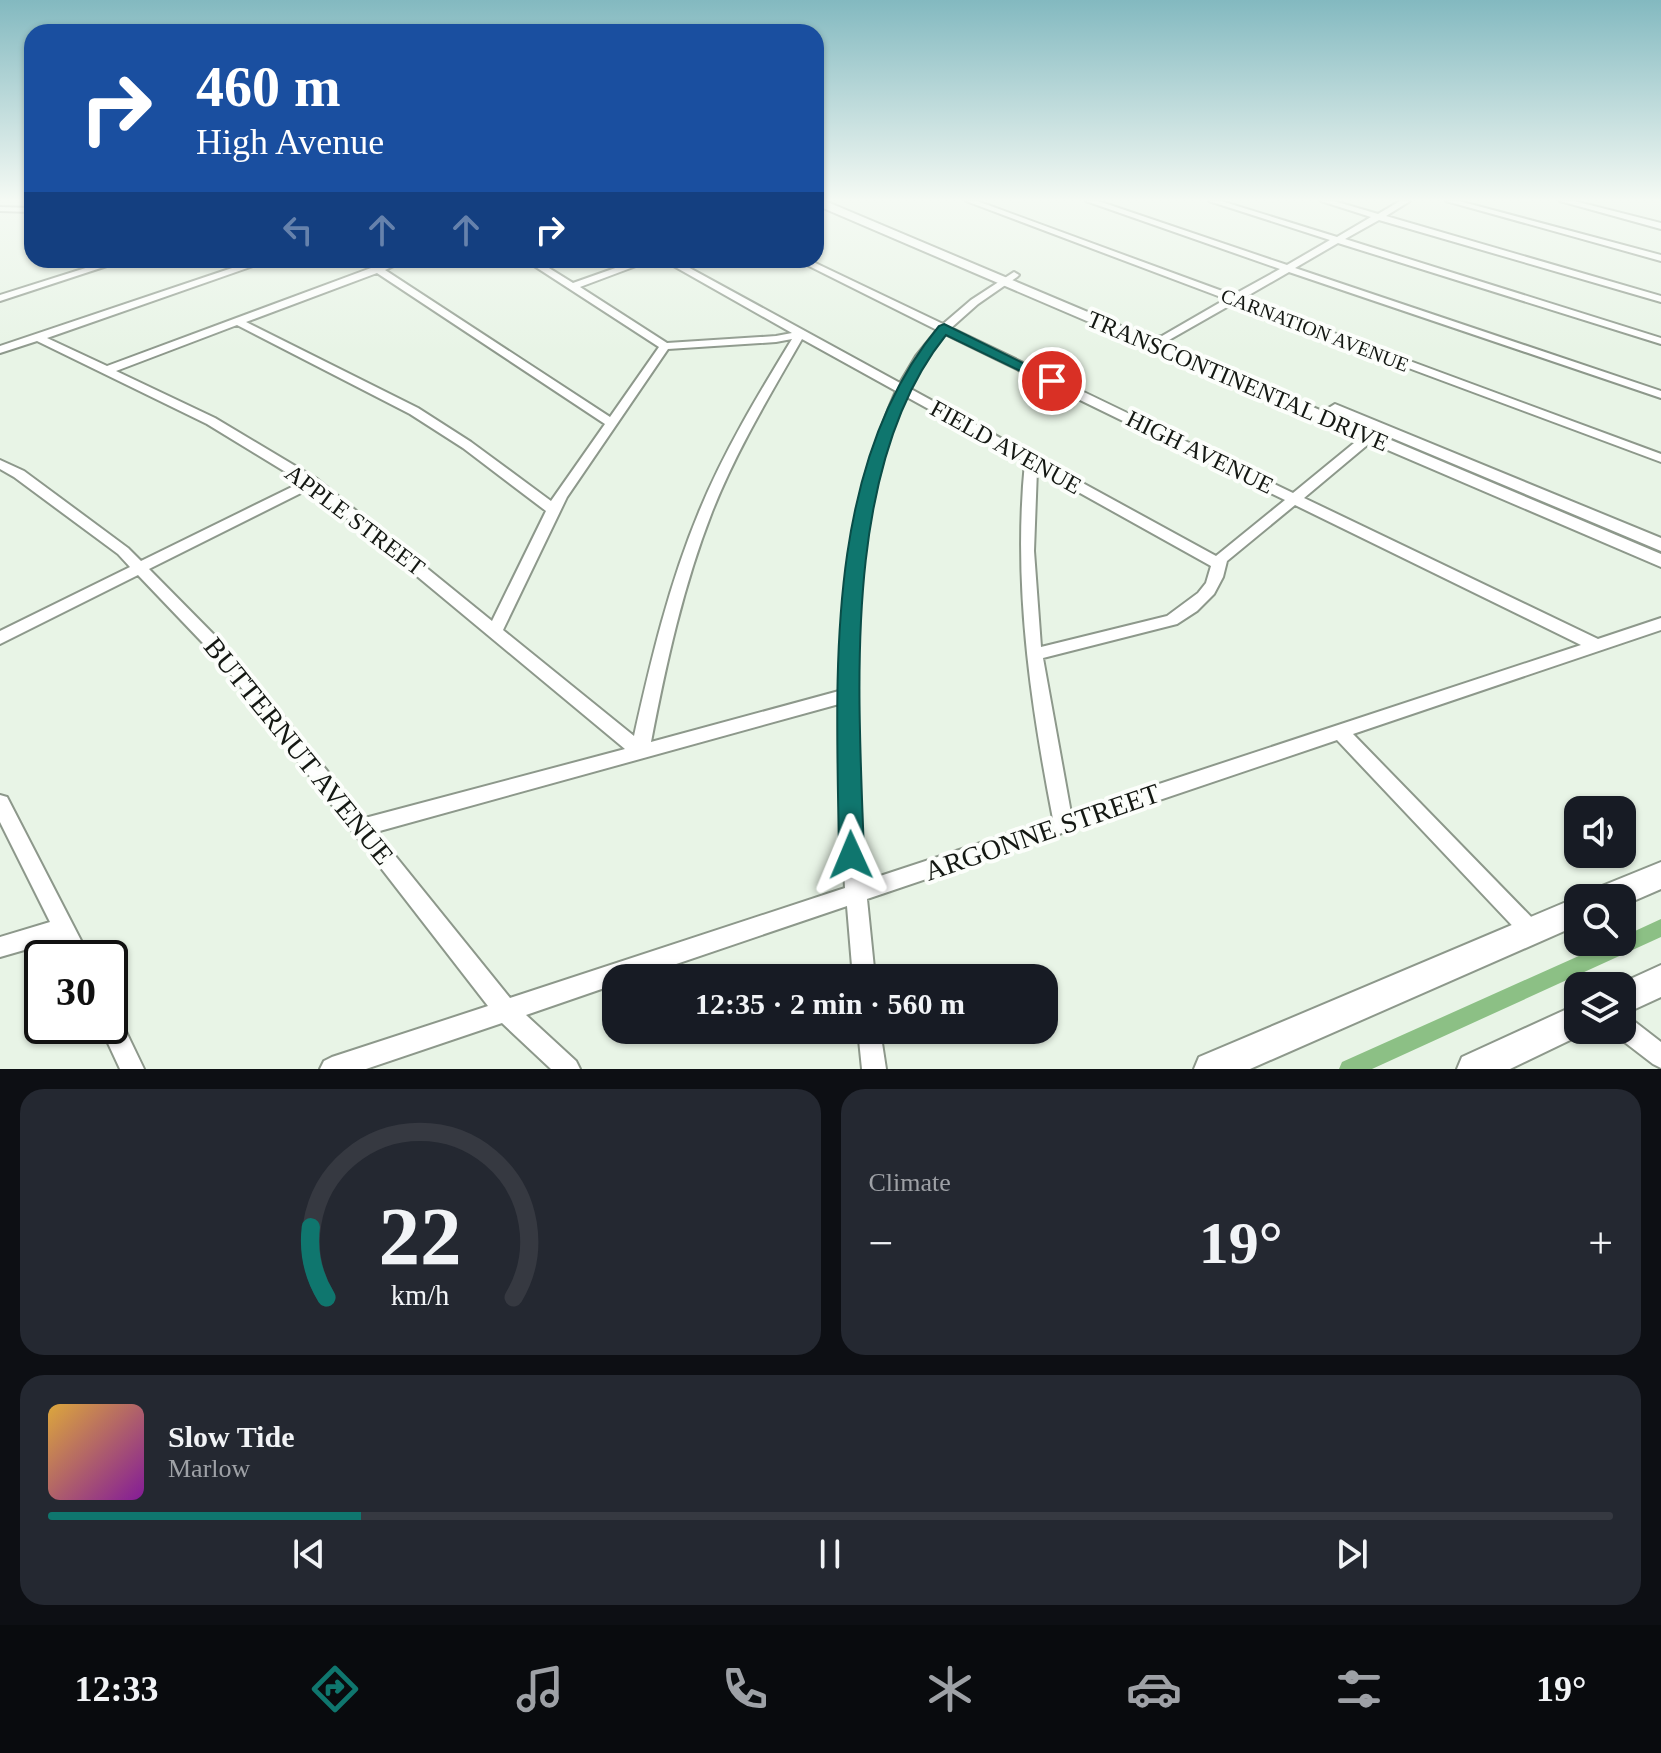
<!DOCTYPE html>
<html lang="en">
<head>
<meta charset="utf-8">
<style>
	:root { --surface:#171b24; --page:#242831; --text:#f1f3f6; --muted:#9ea1a6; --line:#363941; --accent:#0f766e }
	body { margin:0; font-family:Georgia,serif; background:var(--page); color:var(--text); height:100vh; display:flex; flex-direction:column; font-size:30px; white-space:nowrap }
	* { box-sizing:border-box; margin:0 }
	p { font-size:26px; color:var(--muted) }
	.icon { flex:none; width:44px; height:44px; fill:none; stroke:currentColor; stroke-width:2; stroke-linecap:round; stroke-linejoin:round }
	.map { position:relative; height:1069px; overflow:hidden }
	.panel { display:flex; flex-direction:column; gap:20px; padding:20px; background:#0d0f14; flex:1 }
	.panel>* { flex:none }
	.top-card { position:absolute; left:24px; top:24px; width:800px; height:244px; border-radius:24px; box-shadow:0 2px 6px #0004; background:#1a4fa0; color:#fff; overflow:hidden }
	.fabs { position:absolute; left:1564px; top:796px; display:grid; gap:16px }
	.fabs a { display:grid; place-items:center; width:72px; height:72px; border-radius:16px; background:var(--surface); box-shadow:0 2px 6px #0004; font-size:40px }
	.speed { position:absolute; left:24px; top:940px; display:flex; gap:16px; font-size:40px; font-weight:700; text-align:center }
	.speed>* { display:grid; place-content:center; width:104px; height:104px; border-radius:50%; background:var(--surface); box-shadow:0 2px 6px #0004; line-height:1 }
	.speed .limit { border:4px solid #111; border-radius:12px; background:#fff; color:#111 }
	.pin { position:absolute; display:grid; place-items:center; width:68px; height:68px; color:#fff; margin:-34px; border:4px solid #fff; border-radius:50%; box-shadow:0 2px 8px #0007 }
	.me { position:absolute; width:88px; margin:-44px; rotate:359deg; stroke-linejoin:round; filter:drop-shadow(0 0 6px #0008) }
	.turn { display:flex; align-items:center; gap:28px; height:168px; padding:0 40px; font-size:36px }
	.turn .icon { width:104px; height:104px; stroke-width:2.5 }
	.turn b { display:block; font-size:56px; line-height:68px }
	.lanes { display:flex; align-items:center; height:76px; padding:0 40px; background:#0003; justify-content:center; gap:40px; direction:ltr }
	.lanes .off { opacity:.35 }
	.big { font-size:60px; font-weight:700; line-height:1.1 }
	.panel .tile { flex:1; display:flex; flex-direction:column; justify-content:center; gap:12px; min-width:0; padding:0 28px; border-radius:24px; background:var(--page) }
	.panel .dial { align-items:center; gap:0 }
	.dial svg { height:208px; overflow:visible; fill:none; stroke:var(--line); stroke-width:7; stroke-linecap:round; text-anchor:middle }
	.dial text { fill:var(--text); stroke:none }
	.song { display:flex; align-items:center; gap:24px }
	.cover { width:96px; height:96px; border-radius:12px; background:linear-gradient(135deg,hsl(40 70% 55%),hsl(290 70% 35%)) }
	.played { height:8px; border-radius:4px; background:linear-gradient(90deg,var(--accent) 20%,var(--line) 20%) }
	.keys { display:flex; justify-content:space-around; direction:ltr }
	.heat { display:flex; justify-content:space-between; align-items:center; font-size:44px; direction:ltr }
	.panel .tiles { flex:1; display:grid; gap:20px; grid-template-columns:1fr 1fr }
	.tile:last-child { grid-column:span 2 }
	.trip { position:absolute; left:602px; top:964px; width:456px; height:80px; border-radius:24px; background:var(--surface); box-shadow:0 2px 6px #0004; font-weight:700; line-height:80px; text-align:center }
	.menu { display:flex; height:128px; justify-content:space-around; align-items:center; background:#090b0e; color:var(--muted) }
	.menu .icon { width:56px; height:56px }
	.menu .selected { color:var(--accent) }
	.menu b { font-size:36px; color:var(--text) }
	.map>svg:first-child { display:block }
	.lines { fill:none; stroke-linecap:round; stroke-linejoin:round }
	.canal { fill:#8cc085; fill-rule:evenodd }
	.minor-casing { stroke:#8d988b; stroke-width:4 }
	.tertiary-casing { stroke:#8d988b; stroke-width:4 }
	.secondary-casing { stroke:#8d988b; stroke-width:4 }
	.minor { fill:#fff; fill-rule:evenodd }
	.tertiary { fill:#fff; fill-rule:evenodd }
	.secondary { fill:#fff; fill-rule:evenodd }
	.route { fill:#0f766e; stroke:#0a4d48; stroke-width:2 }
	.labels { text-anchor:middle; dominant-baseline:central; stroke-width:8; stroke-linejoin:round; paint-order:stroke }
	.far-street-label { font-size:20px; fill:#141813; stroke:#fcfefb }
	.street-label { font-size:24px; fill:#141813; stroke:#fcfefb }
	.near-street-label { font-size:28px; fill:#141813; stroke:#fcfefb }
</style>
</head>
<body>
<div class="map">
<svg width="1661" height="1069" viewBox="0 0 1661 1069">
	<rect width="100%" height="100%" fill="#e8f4e6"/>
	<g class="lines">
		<path class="canal" d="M1661 919V937L1372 1069H1339L1342 1062 1610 942H1622V937Z"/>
		<g class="minor-casing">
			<path id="minor" d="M966 201H977L1233 295 1280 269 1086 201H1098L1287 265 1330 240 1209 201H1221L1337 237 1371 217 1321 201H1334L1378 214 1400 201H1410L1386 216 1661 296V302L1379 220 1345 239 1661 338V344L1338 243 1295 268 1661 391V398L1289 272 1242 299 1661 454V462L1234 303 1169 340 1143 344V340L1162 336 1226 299Z
				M1446 201H1459L1661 255V261Z
				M1560 201H1574L1661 223V229Z
				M0 207 32 208V212L0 211Z
				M111 260H125L0 301V295Z
				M256 260H270L47 338 107 366 371 268 359 260H370L379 265 393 260H407L385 270 610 417 659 347 525 260H536L573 283 638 260H652L580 287 667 343 776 336 792 333 663 260H675L900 383 916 356 937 330 797 260H809L943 324 971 300 1014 272 1019 275 1017 277 978 304 951 328 1293 493 1376 425H1384L1386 428 1384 431 1304 498 1598 639 1661 618V630L1353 734 1538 924 1541 931 1538 938 1531 941 1524 938 1337 740 867 899 875 978H853L847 906 635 978H616V984L526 1015 576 1061 580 1069H551L502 1023 366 1069H320L324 1061 332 1057 488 1006 222 663 138 575 0 644V631L130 567 118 554 14 477 0 469V460L24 471 128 548 141 561 302 482 207 424 37 341 0 353V346ZM377 273 605 424 551 501 471 442 418 408 246 322ZM237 325 410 414 463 448 546 511 492 621 317 479 215 418 116 371ZM945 334 1285 500 1216 556 909 388 925 359ZM792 339C758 395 724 451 699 512 669 584 651 660 634 736L503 630 567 497 668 349 776 342ZM802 339 896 391C855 485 843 589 839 691L651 742C666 664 683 586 712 512 736 451 770 395 802 339ZM905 396 1025 462C1013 583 1030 701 1053 819L865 881C851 726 844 543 905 396ZM1037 469 1211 566 1206 583 1198 593 1167 616 1041 647 1034 551ZM311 488 625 749 365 818 234 655 149 569ZM1295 505 1581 645 1071 813 1043 658 1177 624 1197 611 1214 594 1223 577 1227 561ZM839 704V779L845 888 510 998 376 832Z
				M0 795 7 797 90 958H68L59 940 0 957V937L50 922 0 822Z
				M110 1012 118 1015 144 1069H120L100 1026H110Z
				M1622 1015 1630 1018 1661 1042V1068L1653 1064 1614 1034 1612 1030H1622Z
				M858 1030H880L886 1069H862Z"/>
		</g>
		<g class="tertiary-casing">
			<path id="tertiary" d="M816 201H825L1661 554V567L816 205Z
				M1335 404 1661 538V551L1330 412 1327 409Z"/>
		</g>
		<g class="secondary-casing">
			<path id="secondary" d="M1661 862V889L1622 906V898H1592L1597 888Z
				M1578 897V925L1250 1069H1194L1199 1057Z
				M1661 965V997L1622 1015V986H1615Z
				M1578 1004V1030L1589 1031 1510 1069H1457L1462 1057Z"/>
		</g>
		<use href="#minor" class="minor"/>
		<use href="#tertiary" class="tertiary"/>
		<use href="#secondary" class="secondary"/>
	</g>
	<linearGradient id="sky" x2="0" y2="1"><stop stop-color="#83b9c0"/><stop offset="0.57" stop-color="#f5faf4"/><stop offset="1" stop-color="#f5faf4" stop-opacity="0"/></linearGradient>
	<rect width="1661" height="351" fill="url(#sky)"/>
	<path class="route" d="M944 324 1059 381 1057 384H1047L946 335C840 467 859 695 864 855L860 863 851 867 842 863 839 855C837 682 821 468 939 326Z"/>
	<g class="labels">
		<g class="far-street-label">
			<text transform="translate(1315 330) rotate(21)">CARNATION AVENUE</text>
		</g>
		<g class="street-label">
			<text transform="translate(1238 381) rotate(23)">TRANSCONTINENTAL DRIVE</text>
			<text transform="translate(1006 447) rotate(29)">FIELD AVENUE</text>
			<text transform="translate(1200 452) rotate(26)">HIGH AVENUE</text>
			<text transform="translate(355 520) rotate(37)">APPLE STREET</text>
		</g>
		<g class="near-street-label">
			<text transform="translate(299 751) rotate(51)">BUTTERNUT AVENUE</text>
			<text transform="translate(1042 832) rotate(-19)">ARGONNE STREET</text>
		</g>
	</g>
</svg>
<div class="fabs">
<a><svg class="icon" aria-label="sound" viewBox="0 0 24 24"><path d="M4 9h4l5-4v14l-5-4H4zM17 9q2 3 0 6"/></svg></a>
<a><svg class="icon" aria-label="search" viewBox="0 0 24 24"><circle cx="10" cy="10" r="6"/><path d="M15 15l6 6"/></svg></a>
<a><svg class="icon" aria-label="layers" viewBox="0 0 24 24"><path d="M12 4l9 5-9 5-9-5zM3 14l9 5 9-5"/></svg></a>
</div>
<div class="speed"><div class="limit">30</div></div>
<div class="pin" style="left:1052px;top:381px;background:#d93025"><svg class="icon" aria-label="arrive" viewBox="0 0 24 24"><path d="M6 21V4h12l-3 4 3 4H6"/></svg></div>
<svg class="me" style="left:851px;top:855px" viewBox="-20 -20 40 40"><path d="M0-17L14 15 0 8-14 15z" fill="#0f766e" stroke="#fff" stroke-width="4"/></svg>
<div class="trip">12:35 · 2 min · 560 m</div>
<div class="top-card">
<div class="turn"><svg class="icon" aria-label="right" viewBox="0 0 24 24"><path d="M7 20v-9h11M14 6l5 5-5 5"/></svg><div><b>460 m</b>High Avenue</div></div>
<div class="lanes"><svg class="icon off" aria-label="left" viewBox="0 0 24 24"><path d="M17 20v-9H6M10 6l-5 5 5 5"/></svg><svg class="icon off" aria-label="ahead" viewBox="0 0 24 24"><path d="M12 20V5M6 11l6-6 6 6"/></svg><svg class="icon off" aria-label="ahead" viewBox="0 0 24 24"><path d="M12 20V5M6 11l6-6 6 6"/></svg><svg class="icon" aria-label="right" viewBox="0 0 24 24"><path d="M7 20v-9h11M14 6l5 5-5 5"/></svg></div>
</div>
</div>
<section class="panel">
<div class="tiles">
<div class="tile dial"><svg viewBox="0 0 100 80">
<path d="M14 69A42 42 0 1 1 86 69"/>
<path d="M14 69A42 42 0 0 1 8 42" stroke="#0f766e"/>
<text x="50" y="56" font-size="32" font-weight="700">22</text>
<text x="50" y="72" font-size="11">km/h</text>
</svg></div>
<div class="tile"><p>Climate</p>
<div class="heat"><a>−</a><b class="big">19°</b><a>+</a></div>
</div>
<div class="tile">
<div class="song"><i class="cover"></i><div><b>Slow Tide</b><p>Marlow</p></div></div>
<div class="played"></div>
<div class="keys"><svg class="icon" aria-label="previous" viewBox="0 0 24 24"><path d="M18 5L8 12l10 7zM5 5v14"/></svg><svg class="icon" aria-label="pause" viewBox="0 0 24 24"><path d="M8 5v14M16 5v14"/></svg><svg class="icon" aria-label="next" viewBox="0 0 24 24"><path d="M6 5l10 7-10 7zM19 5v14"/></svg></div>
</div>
</div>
</section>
<nav class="menu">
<b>12:33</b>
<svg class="icon selected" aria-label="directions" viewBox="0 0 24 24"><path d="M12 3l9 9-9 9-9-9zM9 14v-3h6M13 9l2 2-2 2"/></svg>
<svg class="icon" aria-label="music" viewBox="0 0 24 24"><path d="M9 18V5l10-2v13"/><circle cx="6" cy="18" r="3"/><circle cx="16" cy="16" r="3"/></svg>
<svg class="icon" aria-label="phone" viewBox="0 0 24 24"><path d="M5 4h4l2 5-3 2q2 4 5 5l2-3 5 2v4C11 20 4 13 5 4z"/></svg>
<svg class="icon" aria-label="climate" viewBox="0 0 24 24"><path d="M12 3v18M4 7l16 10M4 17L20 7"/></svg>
<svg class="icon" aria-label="car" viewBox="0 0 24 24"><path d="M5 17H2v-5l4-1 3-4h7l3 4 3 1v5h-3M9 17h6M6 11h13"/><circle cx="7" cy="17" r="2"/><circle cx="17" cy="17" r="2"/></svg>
<svg class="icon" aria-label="filters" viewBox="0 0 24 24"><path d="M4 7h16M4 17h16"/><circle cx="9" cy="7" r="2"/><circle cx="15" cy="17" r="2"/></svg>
<b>19°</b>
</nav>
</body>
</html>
